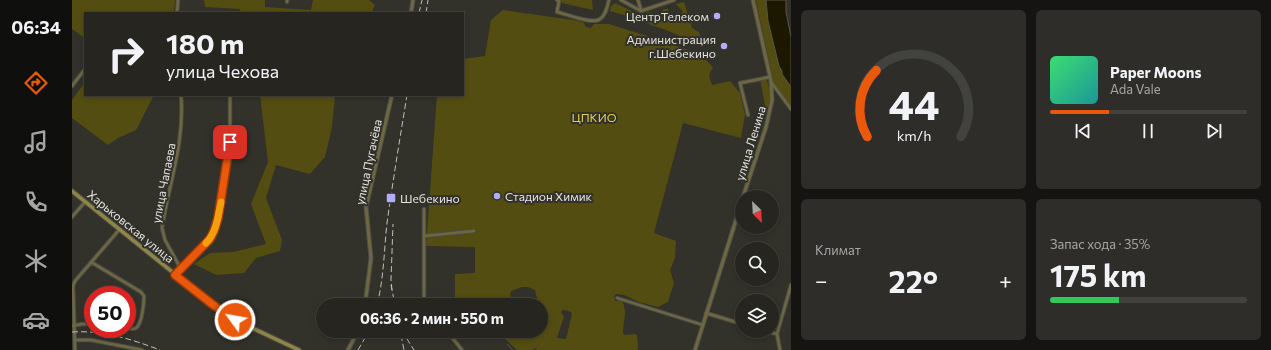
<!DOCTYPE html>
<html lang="ru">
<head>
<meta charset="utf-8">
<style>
	:root { --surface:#262520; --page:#2e2d29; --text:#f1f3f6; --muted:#a4a5a5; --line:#42423e; --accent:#ea580c }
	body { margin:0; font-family:Commissioner,sans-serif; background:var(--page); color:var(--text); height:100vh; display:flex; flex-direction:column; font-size:15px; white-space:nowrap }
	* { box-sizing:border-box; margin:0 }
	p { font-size:13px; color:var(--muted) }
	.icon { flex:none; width:22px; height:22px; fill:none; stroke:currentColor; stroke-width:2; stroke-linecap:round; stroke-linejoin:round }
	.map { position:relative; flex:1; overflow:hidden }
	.details { display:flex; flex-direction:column; gap:10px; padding:10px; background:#151412; width:480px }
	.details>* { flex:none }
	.hud { position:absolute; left:12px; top:12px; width:380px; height:84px; border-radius:0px; box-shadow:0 2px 6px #0003,0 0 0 1px var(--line); background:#262520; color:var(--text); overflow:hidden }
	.needle { width:26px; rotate:156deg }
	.tools { position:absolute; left:663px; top:190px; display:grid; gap:8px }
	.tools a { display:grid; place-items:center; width:44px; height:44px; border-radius:50%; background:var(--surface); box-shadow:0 2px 6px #0003,0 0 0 1px var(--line); font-size:20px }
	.speed { position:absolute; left:12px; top:286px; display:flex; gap:8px; font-size:20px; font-weight:700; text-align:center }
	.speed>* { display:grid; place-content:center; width:52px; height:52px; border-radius:50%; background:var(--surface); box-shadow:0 2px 6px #0003,0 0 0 1px var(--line); line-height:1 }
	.speed .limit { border:6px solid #d22; background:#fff; color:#111 }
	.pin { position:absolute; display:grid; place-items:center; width:34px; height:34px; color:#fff; margin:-17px; border-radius:8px; box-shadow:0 2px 6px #0006 }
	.me { position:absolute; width:44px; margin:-22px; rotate:302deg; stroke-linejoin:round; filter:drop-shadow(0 0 3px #0008) }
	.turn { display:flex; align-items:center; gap:14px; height:84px; padding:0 16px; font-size:18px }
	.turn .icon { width:52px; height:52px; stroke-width:2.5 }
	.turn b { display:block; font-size:28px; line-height:34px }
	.big { font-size:30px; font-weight:700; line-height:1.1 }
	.details .tile { flex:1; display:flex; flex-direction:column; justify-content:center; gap:6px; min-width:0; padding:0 14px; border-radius:6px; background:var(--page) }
	.details .dial { align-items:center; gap:0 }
	.dial svg { height:104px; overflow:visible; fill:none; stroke:var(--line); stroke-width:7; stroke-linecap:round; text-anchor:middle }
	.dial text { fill:var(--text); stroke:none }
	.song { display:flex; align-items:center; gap:12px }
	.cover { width:48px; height:48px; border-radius:6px; background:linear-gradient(135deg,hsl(140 70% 55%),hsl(180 70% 35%)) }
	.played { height:4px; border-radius:2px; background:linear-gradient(90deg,var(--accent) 30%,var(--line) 30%) }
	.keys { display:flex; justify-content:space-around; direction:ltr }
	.heat { display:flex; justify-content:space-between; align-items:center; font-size:22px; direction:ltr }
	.charge { height:6px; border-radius:3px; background:linear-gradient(90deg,#34c759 35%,var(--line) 0) }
	.details .tiles { flex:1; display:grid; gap:10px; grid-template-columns:repeat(2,1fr) }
	.trip { position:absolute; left:244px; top:298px; width:232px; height:40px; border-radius:20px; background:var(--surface); box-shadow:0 2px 6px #0003,0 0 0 1px var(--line); font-weight:700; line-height:40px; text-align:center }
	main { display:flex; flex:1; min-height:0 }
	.dock { display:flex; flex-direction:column; width:72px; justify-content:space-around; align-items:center; background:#0f0f0d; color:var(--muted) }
	.dock .icon { width:28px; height:28px }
	.dock .active { color:var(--accent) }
	.dock b { font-size:18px; color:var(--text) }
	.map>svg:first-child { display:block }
	.green { fill:#544d11; fill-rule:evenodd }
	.water { fill:#1c1800; stroke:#585543 }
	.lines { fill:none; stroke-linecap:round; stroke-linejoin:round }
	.stream { stroke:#585543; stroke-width:1 }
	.pedestrian-casing { stroke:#4e4d47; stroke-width:4 }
	.minor-casing { stroke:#4e4d47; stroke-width:4.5 }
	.tertiary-casing { stroke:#4e4d47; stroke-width:5 }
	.secondary-casing { stroke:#4e4d47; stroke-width:5.5 }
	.pedestrian { stroke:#6d6842; stroke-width:2 }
	.minor { stroke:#6d6842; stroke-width:2.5 }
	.tertiary { stroke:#6d6842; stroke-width:3 }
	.secondary { stroke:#8e8648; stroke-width:3.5 }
	.rail { stroke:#c0bfbb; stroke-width:1; stroke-dasharray:6 3; stroke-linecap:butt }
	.route-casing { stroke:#983908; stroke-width:10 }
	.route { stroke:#ea580c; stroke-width:7 }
	.slow { stroke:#f59e0b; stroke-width:7 }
	.poi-dot { fill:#b3adf9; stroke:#32312a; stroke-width:1.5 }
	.labels { text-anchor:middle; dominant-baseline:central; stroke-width:4; stroke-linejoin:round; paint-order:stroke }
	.poi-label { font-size:12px; fill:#e3e2de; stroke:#32312a; text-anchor:end }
	.park-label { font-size:12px; fill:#e1d147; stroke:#32312a }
	.street-label { font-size:12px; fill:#e3e2de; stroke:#32312a }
</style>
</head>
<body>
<main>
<nav class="dock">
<b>06:34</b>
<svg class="icon active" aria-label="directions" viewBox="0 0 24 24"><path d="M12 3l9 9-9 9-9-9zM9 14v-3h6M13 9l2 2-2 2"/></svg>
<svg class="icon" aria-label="music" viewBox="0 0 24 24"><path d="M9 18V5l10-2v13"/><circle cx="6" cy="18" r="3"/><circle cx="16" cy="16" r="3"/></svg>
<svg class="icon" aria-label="phone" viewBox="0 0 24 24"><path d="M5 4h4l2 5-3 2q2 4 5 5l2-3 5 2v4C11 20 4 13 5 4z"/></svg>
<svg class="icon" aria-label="climate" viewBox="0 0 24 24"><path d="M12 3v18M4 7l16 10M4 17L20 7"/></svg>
<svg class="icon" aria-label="car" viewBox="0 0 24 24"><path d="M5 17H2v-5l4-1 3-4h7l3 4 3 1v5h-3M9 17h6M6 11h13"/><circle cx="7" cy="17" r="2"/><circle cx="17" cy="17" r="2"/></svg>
</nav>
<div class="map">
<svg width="719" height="350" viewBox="0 0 719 350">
	<rect width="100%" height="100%" fill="#32312a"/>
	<path class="green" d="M0 0H103L102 12 13 13V38L0 29Z
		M132 0H193V7L239 10 241 0H297L303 5 299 13H169L168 9 133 7Z
		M489 0H520L521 10 490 3Z
		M684 0H694L696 21 707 66 710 71V74L719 87V106L702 84Z
		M612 2 620 28 627 32 629 38 623 40H617L594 30 579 25 570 19 572 14 576 12 585 15 592 9H596L599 15 604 16 611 12 604 4Z
		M543 3 564 13 567 16 566 19 538 11 539 6Z
		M431 10 501 20 511 22 514 27 519 28 522 24H537L598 43 630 56 641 67 637 75 640 85 658 81 668 93 673 115 669 138 611 123 582 233 604 241 603 258 598 270 602 283 596 302 586 307 567 302 552 295 544 294 542 296 543 301H550C556 312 551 322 551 333L553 335 562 334 565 335 566 350H465L464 348 460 350H445L431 337 414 331H469V305H383V274L403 273V247L354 246 365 95H391V59L413 56 419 20ZM450 287H456L463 290 465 298 462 302C455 305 448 306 441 303L438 294 439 291ZM490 310H493L499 312 500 314 494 339 485 338 492 316 489 313Z
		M688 79H694C698 87 701 104 694 110Z
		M13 82V95H82L64 130 46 138 36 145 0 118V100Z
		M188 95H263L260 127 253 157 238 174 204 165 194 198 210 240 208 251 184 258 172 273 144 275 122 264 138 253 161 252 194 244 179 204 196 162Z"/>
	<path class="water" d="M694 0H714V12L719 37V87L710 74V71L707 66 696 21Z"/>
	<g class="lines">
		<path class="stream" d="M435 344 441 350"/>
		<g class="pedestrian-casing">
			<path id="pedestrian" d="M545 298 631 325"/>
		</g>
		<g class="minor-casing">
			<path id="minor" d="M485 0 487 1 485 12C494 14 521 25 528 19 534 15 535 7 537 0
				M549 0 569 11 602 0
				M566 0 569 10
				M215 2V0
				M105 13 106 0
				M699 82 719 109
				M0 86 13 69
				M109 95C113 142 97 183 90 228L93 240 109 269
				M676 115 668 83 698 77
				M352 209V301L354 305
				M0 217 13 202
				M352 236 402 231
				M19 262 69 292 72 296C72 303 70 324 64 328 62 330 58 328 55 328
				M103 275 138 239 142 231 146 218 158 142V95
				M634 313 670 324
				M0 326 10 324H21
				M375 331 390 350
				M693 331 705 334
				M3 340H19L70 350
				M3 350 1 286 3 281 47 230
				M708 350 705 334 719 285"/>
		</g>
		<g class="tertiary-casing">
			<path id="tertiary" d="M339 13 341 0
				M671 197 694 127 700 100 699 81 681 0
				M293 305 299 258 294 207 320 95
				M276 350 286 331
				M623 350 670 201"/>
		</g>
		<g class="secondary-casing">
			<path id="secondary" d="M0 191 140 304 163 320 227 350"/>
		</g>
		<use href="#pedestrian" class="pedestrian"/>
		<use href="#minor" class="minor"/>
		<use href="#tertiary" class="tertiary"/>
		<use href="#secondary" class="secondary"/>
		<path class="rail" d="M347 13 350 0
			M354 13 356 0
			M319 285 323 305
			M320 290 319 280 321 224
			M305 305C312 278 312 250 315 223 321 180 328 138 335 95
			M330 331 342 350
			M0 332C31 330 59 339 88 350
			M329 335 332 350
			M286 350 297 331"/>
	</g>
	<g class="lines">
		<g class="route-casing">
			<path id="route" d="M158 142 146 218 142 231 138 239 103 275 140 304 163 320"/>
		</g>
		<use href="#route" class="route"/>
		<path class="slow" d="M134 243C145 232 146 216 149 202"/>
	</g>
	<g class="poi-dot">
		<circle cx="645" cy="16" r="4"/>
		<circle cx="652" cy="46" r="4"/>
		<circle cx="425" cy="196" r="4"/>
		<rect x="314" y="193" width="10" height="10" rx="2"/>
	</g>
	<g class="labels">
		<g class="poi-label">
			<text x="637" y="16">ЦентрТелеком</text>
			<text x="644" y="39">Администрация<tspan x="644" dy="14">г.Шебекино</tspan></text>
			<text x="433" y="196" text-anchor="start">Стадион Химик</text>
			<text x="328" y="198" text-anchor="start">Шебекино</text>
		</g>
		<g class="park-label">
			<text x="522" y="117">ЦПКИО</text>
		</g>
		<g class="street-label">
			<text transform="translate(678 143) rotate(-73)">улица Ленина</text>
			<text transform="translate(296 162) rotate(-78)">улица Пугачёва</text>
			<text transform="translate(91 183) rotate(-79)">улица Чапаева</text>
			<text transform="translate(59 226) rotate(39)">Харьковская улица</text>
		</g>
	</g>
</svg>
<div class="tools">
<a><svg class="needle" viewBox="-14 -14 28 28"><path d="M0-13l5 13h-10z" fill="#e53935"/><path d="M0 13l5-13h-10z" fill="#a4a5a5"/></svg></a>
<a><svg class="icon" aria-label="search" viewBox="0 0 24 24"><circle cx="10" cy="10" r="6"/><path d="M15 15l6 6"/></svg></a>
<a><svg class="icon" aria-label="layers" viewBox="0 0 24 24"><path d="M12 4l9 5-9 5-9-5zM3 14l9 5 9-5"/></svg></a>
</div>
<div class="speed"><div class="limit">50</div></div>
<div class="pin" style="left:158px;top:142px;background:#d93025"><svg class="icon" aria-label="arrive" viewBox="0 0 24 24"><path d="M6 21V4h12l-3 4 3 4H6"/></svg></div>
<svg class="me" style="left:163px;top:320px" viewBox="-20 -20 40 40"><circle r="17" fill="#ea580c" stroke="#fff" stroke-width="3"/><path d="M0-11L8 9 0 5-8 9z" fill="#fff"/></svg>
<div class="trip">06:36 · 2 мин · 550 m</div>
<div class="hud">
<div class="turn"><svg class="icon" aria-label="right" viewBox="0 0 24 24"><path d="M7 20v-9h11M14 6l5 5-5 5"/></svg><div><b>180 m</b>улица Чехова</div></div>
</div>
</div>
<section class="details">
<div class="tiles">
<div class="tile dial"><svg viewBox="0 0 100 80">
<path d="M14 69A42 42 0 1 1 86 69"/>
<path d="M14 69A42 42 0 0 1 21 18" stroke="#ea580c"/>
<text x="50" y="56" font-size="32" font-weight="700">44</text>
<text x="50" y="72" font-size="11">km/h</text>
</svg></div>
<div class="tile">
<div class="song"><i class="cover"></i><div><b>Paper Moons</b><p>Ada Vale</p></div></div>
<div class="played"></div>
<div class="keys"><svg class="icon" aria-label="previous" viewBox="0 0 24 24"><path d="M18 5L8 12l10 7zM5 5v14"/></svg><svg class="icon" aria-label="pause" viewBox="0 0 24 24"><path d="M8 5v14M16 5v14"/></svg><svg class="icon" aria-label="next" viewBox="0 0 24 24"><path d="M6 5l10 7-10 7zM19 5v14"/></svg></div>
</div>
<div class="tile"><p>Климат</p>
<div class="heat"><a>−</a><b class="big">22°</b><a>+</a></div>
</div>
<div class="tile"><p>Запас хода · 35%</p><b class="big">175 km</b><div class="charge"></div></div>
</div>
</section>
</main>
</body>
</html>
